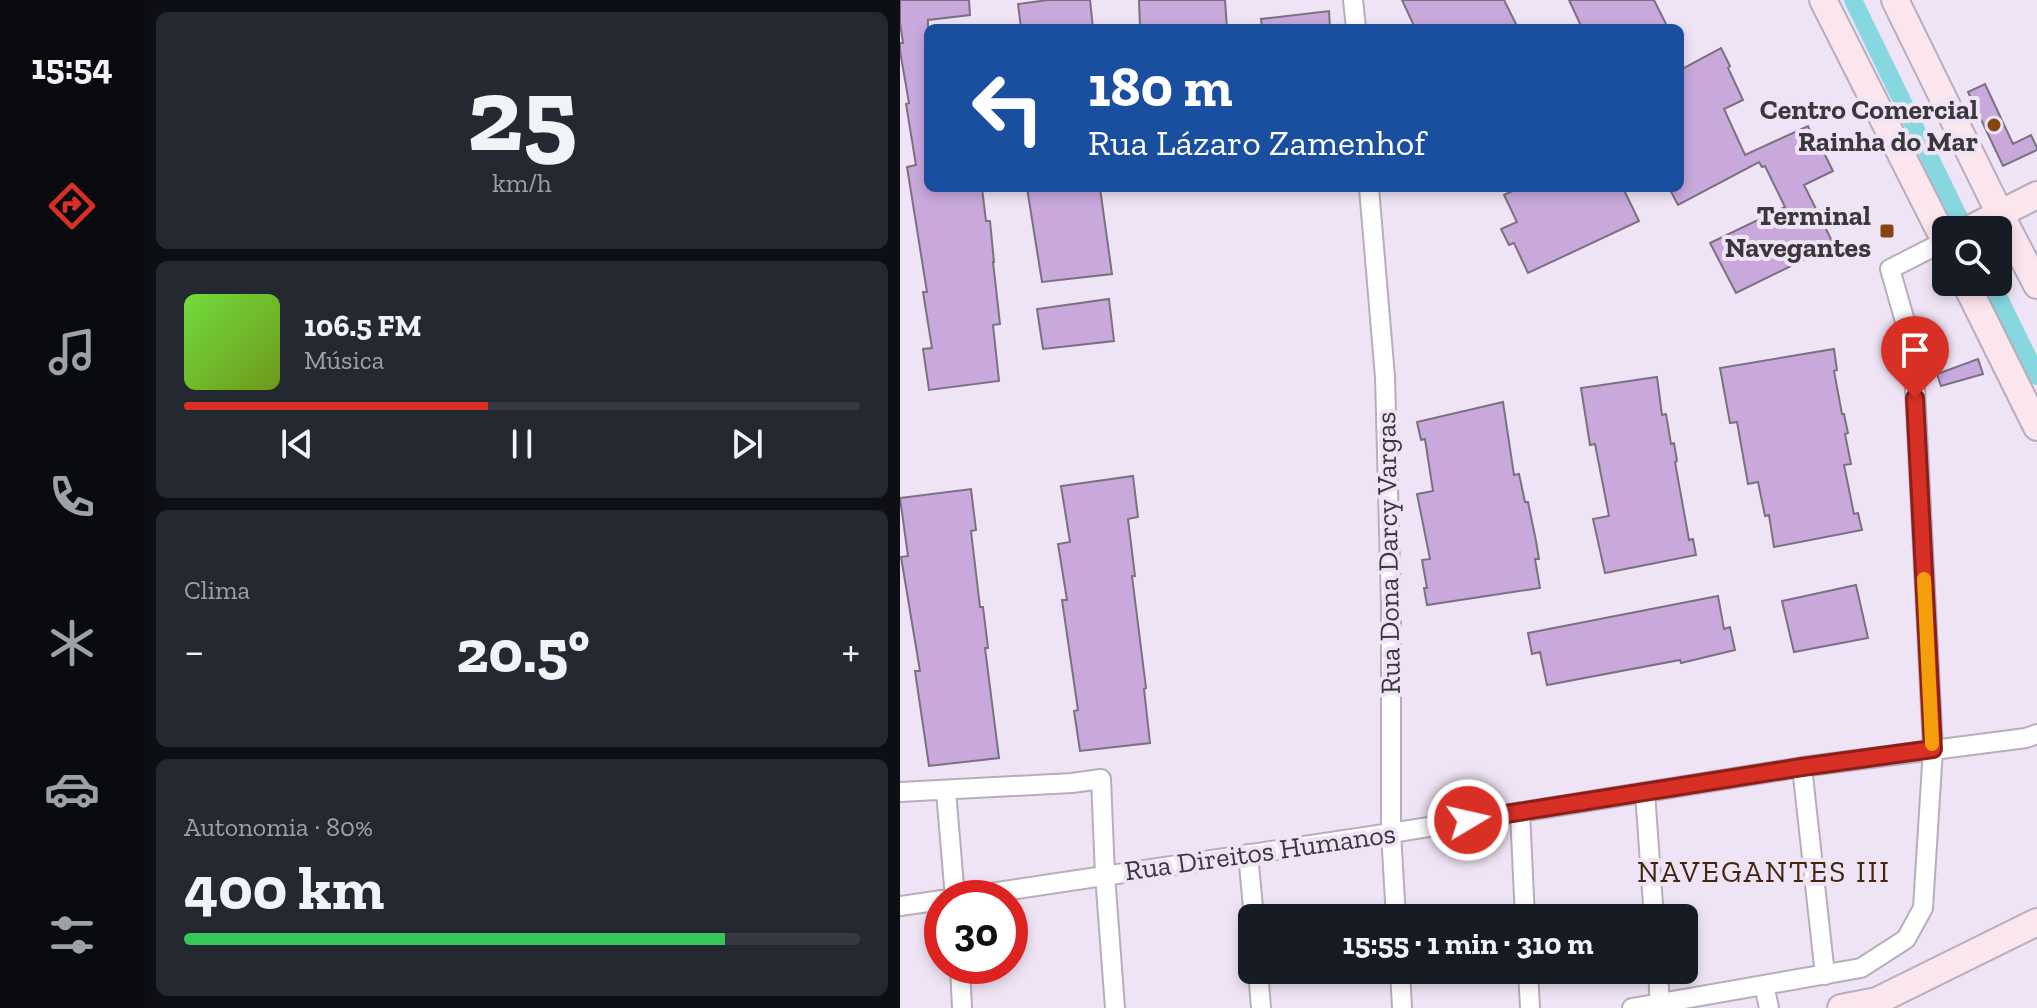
<!DOCTYPE html>
<html lang="pt">
<head>
<meta charset="utf-8">
<style>
	:root { --surface:#171b24; --page:#242831; --text:#f1f3f6; --muted:#9ea1a6; --line:#363941; --accent:#d93025 }
	body { margin:0; font-family:"Zilla Slab",serif; background:var(--page); color:var(--text); height:100vh; display:flex; flex-direction:column; font-size:30px; white-space:nowrap }
	* { box-sizing:border-box; margin:0 }
	p { font-size:26px; color:var(--muted) }
	.icon { flex:none; width:44px; height:44px; fill:none; stroke:currentColor; stroke-width:2; stroke-linecap:round; stroke-linejoin:round }
	.map { position:relative; flex:1; overflow:hidden }
	.side { display:flex; flex-direction:column; gap:12px; padding:12px; background:#0d0f14; width:756px }
	.side>* { flex:none }
	.hud { position:absolute; left:24px; top:24px; width:760px; height:168px; border-radius:12px; box-shadow:0 4px 12px #0003; background:#1a4fa0; color:#fff; overflow:hidden }
	.controls { position:absolute; left:1032px; top:216px; display:grid; gap:16px }
	.controls a { display:grid; place-items:center; width:80px; height:80px; border-radius:12px; background:var(--surface); box-shadow:0 4px 12px #0003; font-size:40px }
	.speed { position:absolute; left:24px; top:880px; display:flex; gap:16px; font-size:40px; font-weight:700; text-align:center }
	.speed>* { display:grid; place-content:center; width:104px; height:104px; border-radius:50%; background:var(--surface); box-shadow:0 4px 12px #0003; line-height:1 }
	.speed .limit { border:12px solid #d22; background:#fff; color:#111 }
	.pin { position:absolute; display:grid; place-items:center; width:68px; height:68px; color:#fff; margin:-82px -34px; border-radius:50% 50% 50% 0; rotate:-45deg; box-shadow:0 0 8px #0007 }
	.pin .icon { rotate:45deg }
	.me { position:absolute; width:88px; margin:-44px; rotate:81deg; stroke-linejoin:round; filter:drop-shadow(0 0 6px #0008) }
	.turn { display:flex; align-items:center; gap:28px; height:168px; padding:0 32px; font-size:36px }
	.turn .icon { width:104px; height:104px; stroke-width:2.5 }
	.turn b { display:block; font-size:56px; line-height:68px }
	.big { font-size:60px; font-weight:700; line-height:1.1 }
	.side .widget { flex:1; display:flex; flex-direction:column; justify-content:center; gap:12px; min-width:0; padding:0 28px; border-radius:12px; background:var(--page) }
	.side .dial { align-items:center; gap:0 }
	.dial b { font-size:104px; line-height:1 }
	.song { display:flex; align-items:center; gap:24px }
	.cover { width:96px; height:96px; border-radius:12px; background:linear-gradient(135deg,hsl(100 70% 55%),hsl(80 70% 35%)) }
	.played { height:8px; border-radius:4px; background:linear-gradient(90deg,var(--accent) 45%,var(--line) 45%) }
	.keys { display:flex; justify-content:space-around; direction:ltr }
	.heat { display:flex; justify-content:space-between; align-items:center; font-size:44px; direction:ltr }
	.charge { height:12px; border-radius:6px; background:linear-gradient(90deg,#34c759 80%,var(--line) 0) }
	.trip { position:absolute; left:338px; top:904px; width:460px; height:80px; border-radius:12px; background:var(--surface); box-shadow:0 4px 12px #0003; font-weight:700; line-height:80px; text-align:center }
	main { display:flex; flex:1; min-height:0 }
	.menu { display:flex; flex-direction:column; width:144px; justify-content:space-around; align-items:center; background:#090b0e; color:var(--muted) }
	.menu .icon { width:56px; height:56px }
	.menu .selected { color:var(--accent) }
	.menu b { font-size:36px; color:var(--text) }
	.map>svg:first-child { display:block }
	.lines { fill:none; stroke-linecap:round; stroke-linejoin:round }
	.canal { stroke:#86d7e0; stroke-width:18 }
	.building { fill:#c9a8dc; stroke:#7a7180; stroke-width:2 }
	.street-casing { stroke:#b7adbd; stroke-width:22 }
	.secondary-casing { stroke:#b7adbd; stroke-width:30 }
	.street { stroke:#fff; stroke-width:18 }
	.secondary { stroke:#fce6ed; stroke-width:26 }
	.route-casing { stroke:#8d1f18; stroke-width:20 }
	.route { stroke:#d93025; stroke-width:14 }
	.slow { stroke:#f59e0b; stroke-width:14 }
	.poi-dot { fill:#87460f; stroke:#efe4f5; stroke-width:3 }
	.labels { text-anchor:middle; dominant-baseline:central; stroke-width:8; stroke-linejoin:round; paint-order:stroke }
	.poi-label { font-size:28px; font-weight:bold; fill:#3b373d; stroke:#efe4f5; text-anchor:end }
	.street-label { font-size:28px; fill:#3b373d; stroke:#efe4f5 }
	.neighbourhood-label { font-size:30px; letter-spacing:2px; fill:#44240c; stroke:#efe4f5 }
</style>
</head>
<body>
<main>
<nav class="menu">
<b>15:54</b>
<svg class="icon selected" aria-label="directions" viewBox="0 0 24 24"><path d="M12 3l9 9-9 9-9-9zM9 14v-3h6M13 9l2 2-2 2"/></svg>
<svg class="icon" aria-label="music" viewBox="0 0 24 24"><path d="M9 18V5l10-2v13"/><circle cx="6" cy="18" r="3"/><circle cx="16" cy="16" r="3"/></svg>
<svg class="icon" aria-label="phone" viewBox="0 0 24 24"><path d="M5 4h4l2 5-3 2q2 4 5 5l2-3 5 2v4C11 20 4 13 5 4z"/></svg>
<svg class="icon" aria-label="climate" viewBox="0 0 24 24"><path d="M12 3v18M4 7l16 10M4 17L20 7"/></svg>
<svg class="icon" aria-label="car" viewBox="0 0 24 24"><path d="M5 17H2v-5l4-1 3-4h7l3 4 3 1v5h-3M9 17h6M6 11h13"/><circle cx="7" cy="17" r="2"/><circle cx="17" cy="17" r="2"/></svg>
<svg class="icon" aria-label="filters" viewBox="0 0 24 24"><path d="M4 7h16M4 17h16"/><circle cx="9" cy="7" r="2"/><circle cx="15" cy="17" r="2"/></svg>
</nav>
<section class="side">
<div class="widget dial"><b>25</b><p>km/h</p></div>
<div class="widget">
<div class="song"><i class="cover"></i><div><b>106.5 FM</b><p>Música</p></div></div>
<div class="played"></div>
<div class="keys"><svg class="icon" aria-label="previous" viewBox="0 0 24 24"><path d="M18 5L8 12l10 7zM5 5v14"/></svg><svg class="icon" aria-label="pause" viewBox="0 0 24 24"><path d="M8 5v14M16 5v14"/></svg><svg class="icon" aria-label="next" viewBox="0 0 24 24"><path d="M6 5l10 7-10 7zM19 5v14"/></svg></div>
</div>
<div class="widget"><p>Clima</p>
<div class="heat"><a>−</a><b class="big">20.5°</b><a>+</a></div>
</div>
<div class="widget"><p>Autonomia · 80%</p><b class="big">400 km</b><div class="charge"></div></div>
</section>
<div class="map">
<svg width="1137" height="1008" viewBox="0 0 1137 1008">
	<rect width="100%" height="100%" fill="#efe4f5"/>
	<g class="lines">
		<path class="canal" d="M953 0 1065 230
			M1091 282 1137 376"/>
	</g>
	<path class="building" d="M0 0H69L70 15 28 20V188H82L86 221H90L94 262H93L100 324 93 325 99 381 29 390 23 349 32 348 23 292H27L7 167 16 165 6 104 9 103 0 51V43H3L0 23Z
		M148 0H190L193 28H121L118 4Z
		M239 0H325L327 28H240Z
		M502 0H604L618 28H515Z
		M669 0H754L768 28H682Z
		M429 11 430 28H362L361 19Z
		M821 48 830 66 828 68 843 100 824 109 845 155 908 126 920 152 923 151 933 171 904 185 934 245 836 293 810 243 885 207 865 166 862 167 859 162 778 205 769 188H780V70Z
		M1085 84 1113 144 1131 135 1137 148V150L1103 166 1068 92Z
		M127 188H200L212 274 142 282Z
		M618 188H723L739 221 628 273 614 243 609 245 601 229 617 222 604 195Z
		M209 299 214 341 143 349 137 309Z
		M934 349 937 370 934 371 942 414H944L948 433 945 434 951 464 944 465 954 514 958 513 962 530 874 547 869 515 865 516 858 482 848 484 837 422 830 423 820 368Z
		M1078 359 1083 374 1041 386 1037 374Z
		M757 377 762 415 766 414 771 444 774 443 777 461 775 462 789 540 793 539 796 555 705 573 693 519 709 516 695 444 690 445 681 388Z
		M603 402 614 475 619 474 625 502H628L636 541 639 559H635L640 588 527 605 524 588H527L522 560 530 559 517 494 533 491 525 439 521 440 517 422Z
		M233 476 238 517 228 519 235 576H232L246 688 244 689 250 743 180 751 174 711 178 710 162 600H167L158 544 170 542 161 486Z
		M71 489 76 530 71 531 80 607H83L88 648H85L99 758 29 766 15 671H20L1 557 8 556 0 498Z
		M956 585 968 638 894 652 882 601Z
		M818 596 824 629 830 627 835 650 781 663 780 660 647 685 640 652 632 654 628 633Z"/>
	<g class="lines">
		<g class="street-casing">
			<path id="street" d="M453 0 456 28
				M469 188 485 377 491 604V833L496 918
				M902 767 925 975
				M46 791 55 898
				M0 792 172 783 201 779 205 875 215 1008
				M745 793 754 918
				M620 812 625 918
				M348 854 354 918
				M57 898 491 833 902 767 1126 738 1137 734
				M0 906 42 900
				M60 966 62 1008
				M358 970 361 1008
				M500 970 502 1008
				M628 970 630 1008
				M758 970 760 1008
				M864 985 869 1008
				M732 1008 961 968 1006 939 1023 908 1033 749 1013 349 990 269 1045 241"/>
		</g>
		<g class="secondary-casing">
			<path id="secondary" d="M923 0 1046 243
				M995 0 1100 214 1137 285
				M1068 230 1137 195
				M1065 282 1137 427
				M941 1008 977 1001 1137 922"/>
		</g>
		<use href="#street" class="street"/>
		<use href="#secondary" class="secondary"/>
	</g>
	<g class="lines">
		<g class="route-casing">
			<path id="route" d="M568 820 902 767 1033 749 1015 398"/>
		</g>
		<use href="#route" class="route"/>
		<path class="slow" d="M1024 579 1032 744"/>
	</g>
	<g class="poi-dot">
		<circle cx="1094" cy="125" r="8"/>
		<rect x="979" y="223" width="16" height="16" rx="4"/>
	</g>
	<g class="labels">
		<g class="poi-label">
			<text x="1078" y="109">Centro Comercial<tspan x="1078" dy="32">Rainha do Mar</tspan></text>
			<text x="971" y="215">Terminal<tspan x="971" dy="32">Navegantes</tspan></text>
		</g>
		<g class="street-label">
			<text transform="translate(488 553) rotate(-91)">Rua Dona Darcy Vargas</text>
			<text transform="translate(360 852) rotate(-8)">Rua Direitos Humanos</text>
		</g>
		<g class="neighbourhood-label">
			<text x="864" y="872">NAVEGANTES III</text>
		</g>
	</g>
</svg>
<div class="controls">
<a><svg class="icon" aria-label="search" viewBox="0 0 24 24"><circle cx="10" cy="10" r="6"/><path d="M15 15l6 6"/></svg></a>
</div>
<div class="speed"><div class="limit">30</div></div>
<div class="pin" style="left:1015px;top:398px;background:#d93025"><svg class="icon" aria-label="arrive" viewBox="0 0 24 24"><path d="M6 21V4h12l-3 4 3 4H6"/></svg></div>
<svg class="me" style="left:568px;top:820px" viewBox="-20 -20 40 40"><circle r="17" fill="#d93025" stroke="#fff" stroke-width="3"/><path d="M0-11L8 9 0 5-8 9z" fill="#fff"/></svg>
<div class="trip">15:55 · 1 min · 310 m</div>
<div class="hud">
<div class="turn"><svg class="icon" aria-label="left" viewBox="0 0 24 24"><path d="M17 20v-9H6M10 6l-5 5 5 5"/></svg><div><b>180 m</b>Rua Lázaro Zamenhof</div></div>
</div>
</div>
</main>
</body>
</html>
